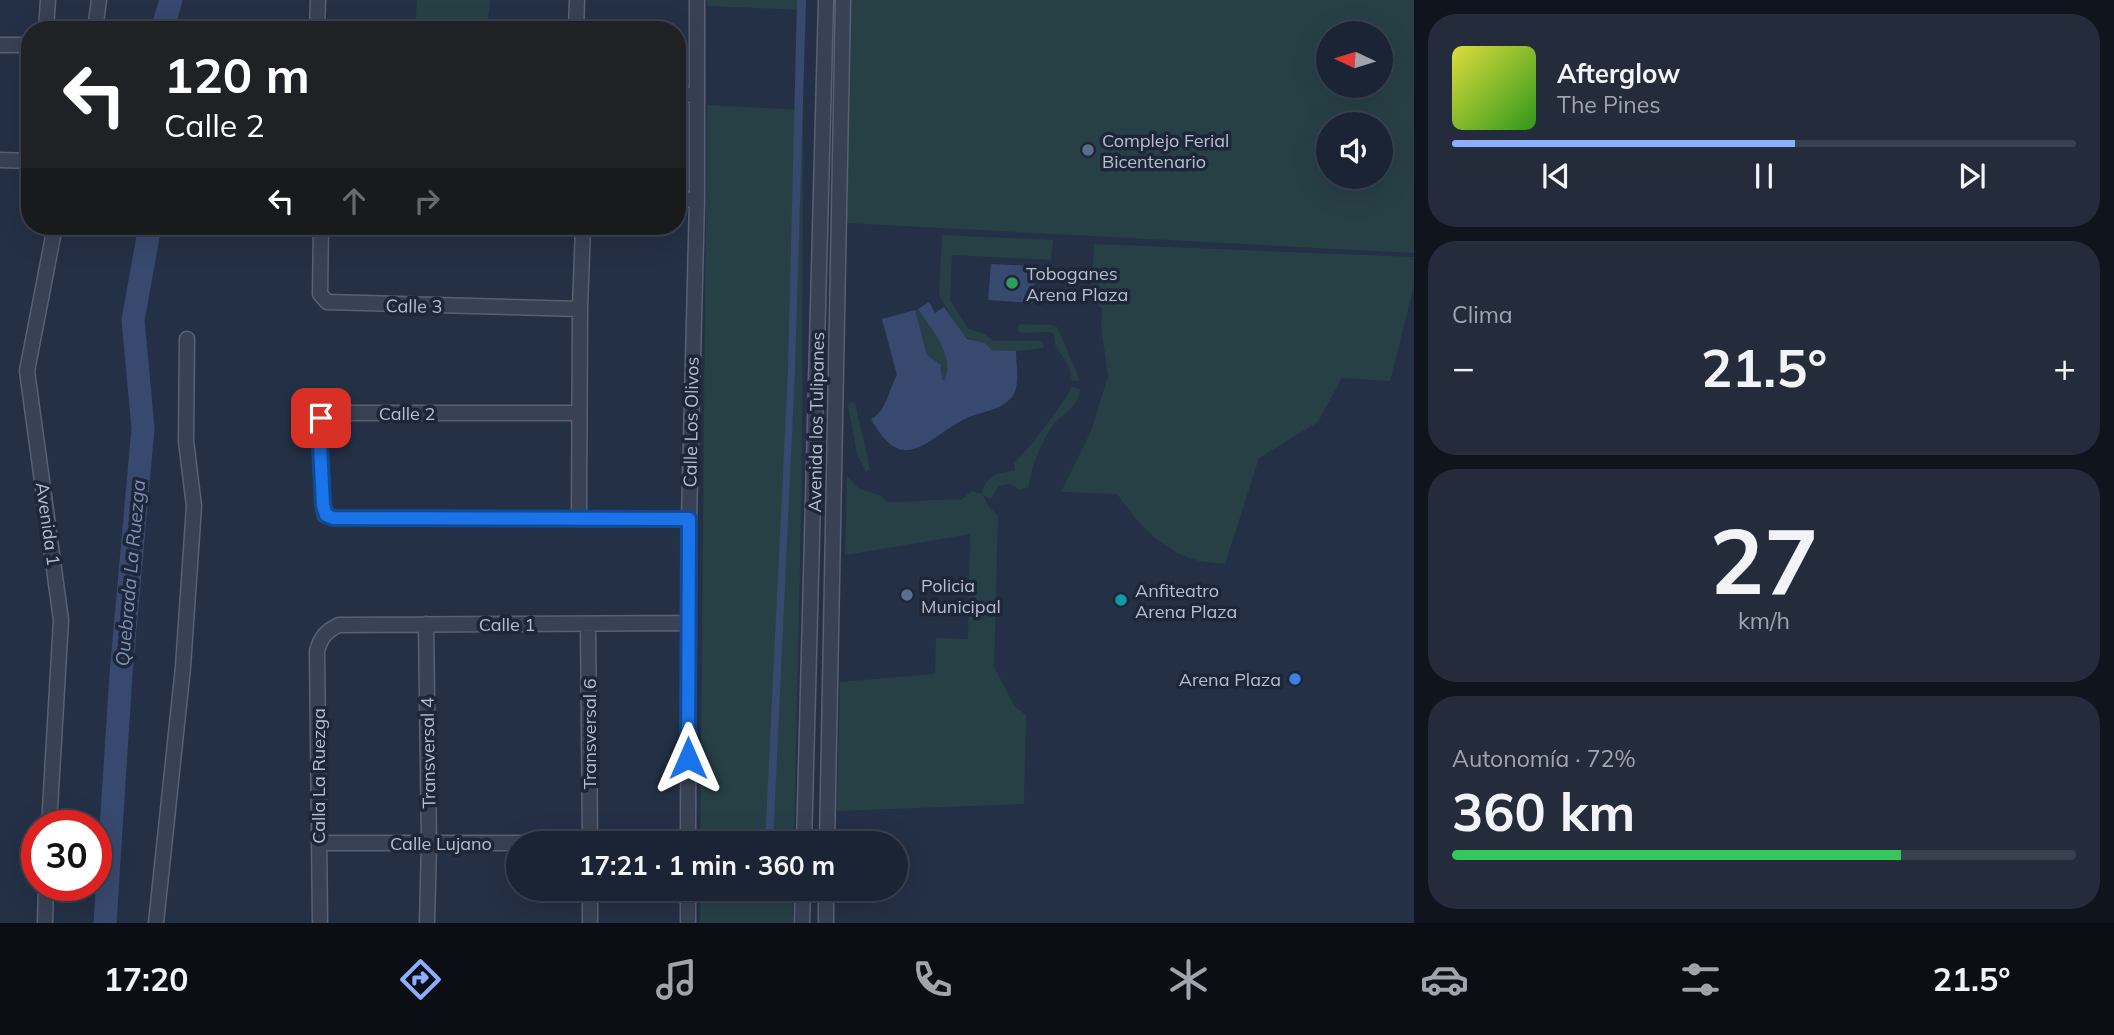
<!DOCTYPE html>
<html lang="es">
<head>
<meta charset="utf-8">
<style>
	:root { --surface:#1b2434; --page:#242c3c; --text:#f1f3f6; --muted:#a0a4ac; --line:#39414f; --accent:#8baeff }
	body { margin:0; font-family:Mulish,sans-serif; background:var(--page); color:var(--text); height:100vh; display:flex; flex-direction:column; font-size:26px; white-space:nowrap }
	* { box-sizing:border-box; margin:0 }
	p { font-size:23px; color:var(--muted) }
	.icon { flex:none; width:38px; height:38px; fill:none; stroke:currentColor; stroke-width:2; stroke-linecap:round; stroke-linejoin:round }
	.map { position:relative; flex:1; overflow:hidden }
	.details { display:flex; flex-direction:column; gap:14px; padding:14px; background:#0f141d; width:700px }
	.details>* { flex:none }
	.top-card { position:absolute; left:21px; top:21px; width:665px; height:214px; border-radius:28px; box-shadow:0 7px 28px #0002,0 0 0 2px var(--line); background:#202124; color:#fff; overflow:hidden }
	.needle { width:46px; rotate:274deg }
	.controls { position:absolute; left:1316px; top:21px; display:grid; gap:14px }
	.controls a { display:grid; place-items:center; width:77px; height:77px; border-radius:50%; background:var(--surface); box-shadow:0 7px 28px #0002,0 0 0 2px var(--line); font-size:35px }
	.speed { position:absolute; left:21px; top:810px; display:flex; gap:14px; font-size:35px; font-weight:700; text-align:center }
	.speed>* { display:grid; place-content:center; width:91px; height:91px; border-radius:50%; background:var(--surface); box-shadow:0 7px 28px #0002,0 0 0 2px var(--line); line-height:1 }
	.speed .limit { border:10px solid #d22; background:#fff; color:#111 }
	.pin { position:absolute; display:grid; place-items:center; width:60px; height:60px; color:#fff; margin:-30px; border-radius:14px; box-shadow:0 4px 10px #0006 }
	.me { position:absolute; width:77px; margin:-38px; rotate:0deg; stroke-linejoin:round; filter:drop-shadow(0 0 5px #0008) }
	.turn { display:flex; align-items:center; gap:24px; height:147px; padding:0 28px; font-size:32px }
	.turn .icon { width:91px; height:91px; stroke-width:2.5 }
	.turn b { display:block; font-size:49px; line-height:60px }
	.lanes { display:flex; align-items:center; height:66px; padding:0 28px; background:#0003; justify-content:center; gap:35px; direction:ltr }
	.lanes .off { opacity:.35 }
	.big { font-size:52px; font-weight:700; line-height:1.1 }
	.details .card { flex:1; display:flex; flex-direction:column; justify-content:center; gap:10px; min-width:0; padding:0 24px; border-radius:28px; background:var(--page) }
	.details .dial { align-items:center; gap:0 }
	.dial b { font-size:91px; line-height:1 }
	.song { display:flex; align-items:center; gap:21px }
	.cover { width:84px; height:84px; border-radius:10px; background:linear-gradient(135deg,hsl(60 70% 55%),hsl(110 70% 35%)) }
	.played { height:7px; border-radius:4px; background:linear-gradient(90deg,var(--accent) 55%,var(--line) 55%) }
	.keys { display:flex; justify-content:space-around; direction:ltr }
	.heat { display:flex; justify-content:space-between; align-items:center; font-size:38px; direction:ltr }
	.charge { height:10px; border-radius:5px; background:linear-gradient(90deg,#34c759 72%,var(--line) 0) }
	.trip { position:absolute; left:506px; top:831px; width:402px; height:70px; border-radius:35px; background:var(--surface); box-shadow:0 7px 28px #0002,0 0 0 2px var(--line); font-weight:700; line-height:70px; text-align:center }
	.tab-bar { display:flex; height:112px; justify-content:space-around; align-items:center; background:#0b0e15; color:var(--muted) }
	.tab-bar .icon { width:49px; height:49px }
	.tab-bar .current { color:var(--accent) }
	.tab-bar b { font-size:32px; color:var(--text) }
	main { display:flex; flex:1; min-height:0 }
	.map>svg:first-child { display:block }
	.green { fill:#274046; fill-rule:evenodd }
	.water { fill:#37496e }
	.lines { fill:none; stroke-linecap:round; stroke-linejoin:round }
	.river { stroke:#37496e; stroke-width:23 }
	.minor-casing { stroke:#586072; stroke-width:17 }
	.minor { stroke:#394255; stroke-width:14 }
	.route-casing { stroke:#114b97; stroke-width:18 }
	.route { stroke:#1a73e8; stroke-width:12 }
	.service-dot { fill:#5c6f8a; stroke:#1e273a; stroke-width:2.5 }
	.leisure-dot { fill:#2e9e5b; stroke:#1e273a; stroke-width:2.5 }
	.culture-dot { fill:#0f9aa8; stroke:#1e273a; stroke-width:2.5 }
	.shop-dot { fill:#3f7fe0; stroke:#1e273a; stroke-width:2.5 }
	.labels { text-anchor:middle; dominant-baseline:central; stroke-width:7; stroke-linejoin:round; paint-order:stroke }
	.poi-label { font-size:18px; fill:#b7bece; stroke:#1e273a; text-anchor:start }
	.street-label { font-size:18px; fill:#b7bece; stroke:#1e273a }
	.water-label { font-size:19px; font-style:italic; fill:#7c90b8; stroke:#1e273a }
</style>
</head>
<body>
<main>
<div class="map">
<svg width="1414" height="923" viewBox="0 0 1414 923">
	<rect width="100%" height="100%" fill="#243046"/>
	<path class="green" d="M417 0H490L487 30H415Z
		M707 0H806V10L707 6Z
		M849 0H1414V253L846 223ZM1328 33H1381V86H1328ZM1328 124H1381V177H1328Z
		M707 105 803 110 802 467 794 843 700 844Z
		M942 235 1053 240 1051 260 952 255 950 300 968 329 985 334 994 341H1040L1043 342 1044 348 1016 351 992 350 979 341H972L962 334 939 295Z
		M1094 244 1414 257V285L1390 381 1342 378 1318 422 1259 458 1225 564C1215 563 1202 562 1192 559 1157 546 1138 523 1117 494L1061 492 1091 431 1108 376 1101 326 1102 309 1091 297Z
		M918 309C931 329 956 356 944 381L942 379V368L927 355 915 310Z
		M1020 324 1053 325 1057 327 1080 380 1072 381 1069 366 1055 345 1054 334 1049 332 1020 333 1017 329Z
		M1071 387 1080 389C1078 407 1065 412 1054 424 1043 437 1029 471 1029 487L1019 490C1012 483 1008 484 999 486L991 499 983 495 989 507 998 516 994 667 1015 707 1026 715 1024 804 837 811 840 682 935 674 936 638 968 639 970 534 845 555 847 476 858 488 881 496 887 502C912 503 936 498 961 500L972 491 982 494C985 476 998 472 1015 471L1014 462C1023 458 1069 397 1071 387Z
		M851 402 855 403 870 469 866 472 857 454 848 405Z
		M700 889H793V923H700Z"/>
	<path class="water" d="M797 0H806L795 369 773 843 765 844 788 369Z
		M991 264 1036 266 1033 303 988 300Z
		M929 302 935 313 944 307 967 339 985 343 992 350 1016 351C1016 366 1021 387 1011 398 1000 411 981 411 967 418 927 437 904 479 871 419 886 412 889 389 897 375L882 319 915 310 927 355 941 365 942 379 944 381C956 356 931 329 918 309Z"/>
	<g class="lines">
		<path class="river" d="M162 30 171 0
			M105 923 121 674 143 428 133 320 150 226"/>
		<g class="minor-casing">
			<path id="minor" d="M46 30 48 0
				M95 30 99 0
				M317 30 318 0
				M576 30 577 0
				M0 45H30
				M677 94 696 95
				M0 160 30 161
				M677 199 697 200
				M321 226 320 294 327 302 580 309
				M579 413H327L319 425 323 505 325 515 333 518 689 519
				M579 519 580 309 583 226
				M426 624 429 843 427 923
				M588 624 590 844
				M49 826 61 620 27 371 55 226
				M319 843H590L688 839
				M688 844 689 519 697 200V0
				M804 844 826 0
				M827 844 843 0
				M688 889V923
				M45 923 46 886
				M156 923 183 667 194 506 186 441 187 339
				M320 923 317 651C321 637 326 631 339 625L689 623
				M590 923V889
				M802 923 803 889
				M826 923V889"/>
		</g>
		<use href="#minor" class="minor"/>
	</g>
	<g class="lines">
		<g class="route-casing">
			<path id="route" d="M321 418 319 425 323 505 326 515 333 518 689 519 688 758"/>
		</g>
		<use href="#route" class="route"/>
	</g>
	<g class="service-dot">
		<circle cx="1088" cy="150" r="7"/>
		<circle cx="907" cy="595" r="7"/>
	</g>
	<circle class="leisure-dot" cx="1012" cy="283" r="7"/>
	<circle class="culture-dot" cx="1121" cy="600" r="7"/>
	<circle class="shop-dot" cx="1295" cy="679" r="7"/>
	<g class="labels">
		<g class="poi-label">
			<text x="1102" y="140">Complejo Ferial<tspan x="1102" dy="21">Bicentenario</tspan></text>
			<text x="1026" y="273">Toboganes<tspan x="1026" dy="21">Arena Plaza</tspan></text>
			<text x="921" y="585">Policia<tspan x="921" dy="21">Municipal</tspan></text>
			<text x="1135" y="590">Anfiteatro<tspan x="1135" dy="21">Arena Plaza</tspan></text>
			<text x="1281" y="679" text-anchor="end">Arena Plaza</text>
		</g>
		<g class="street-label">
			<text transform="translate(414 306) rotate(1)">Calle 3</text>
			<text x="407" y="413">Calle 2</text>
			<text transform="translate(691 422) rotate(-89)">Calle Los Olivos</text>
			<text transform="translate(816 422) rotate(-89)">Avenida los Tulipanes</text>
			<text transform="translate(48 524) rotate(82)">Avenida 1</text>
			<text x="507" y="624">Calle 1</text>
			<text transform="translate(589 734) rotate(-90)">Transversal 6</text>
			<text transform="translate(428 753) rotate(-91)">Transversal 4</text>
			<text transform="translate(318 776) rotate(-90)">Calla La Ruezga</text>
			<text x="441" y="843">Calle Lujano</text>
		</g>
		<g class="water-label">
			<text transform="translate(130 573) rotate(-85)">Quebrada La Ruezga</text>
		</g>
	</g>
</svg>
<div class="controls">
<a><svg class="needle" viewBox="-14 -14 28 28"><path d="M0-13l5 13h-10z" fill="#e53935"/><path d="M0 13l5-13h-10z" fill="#a0a4ac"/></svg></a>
<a><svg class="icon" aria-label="sound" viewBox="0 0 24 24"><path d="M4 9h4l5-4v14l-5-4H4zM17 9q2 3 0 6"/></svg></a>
</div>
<div class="speed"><div class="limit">30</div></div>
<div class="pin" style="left:321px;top:418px;background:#d93025"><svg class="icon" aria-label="arrive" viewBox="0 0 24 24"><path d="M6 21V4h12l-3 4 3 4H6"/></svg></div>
<svg class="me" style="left:688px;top:758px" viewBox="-20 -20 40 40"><path d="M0-17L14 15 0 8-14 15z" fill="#1a73e8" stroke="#fff" stroke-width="4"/></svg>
<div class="trip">17:21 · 1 min · 360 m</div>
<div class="top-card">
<div class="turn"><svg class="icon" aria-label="left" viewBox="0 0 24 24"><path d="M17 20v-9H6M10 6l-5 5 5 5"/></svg><div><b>120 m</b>Calle 2</div></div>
<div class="lanes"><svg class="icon" aria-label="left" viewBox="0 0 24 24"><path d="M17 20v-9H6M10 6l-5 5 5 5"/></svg><svg class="icon off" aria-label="ahead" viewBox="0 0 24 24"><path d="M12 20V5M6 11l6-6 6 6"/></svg><svg class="icon off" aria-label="right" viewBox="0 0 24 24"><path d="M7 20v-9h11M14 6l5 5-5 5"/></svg></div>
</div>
</div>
<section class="details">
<div class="card">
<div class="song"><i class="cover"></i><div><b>Afterglow</b><p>The Pines</p></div></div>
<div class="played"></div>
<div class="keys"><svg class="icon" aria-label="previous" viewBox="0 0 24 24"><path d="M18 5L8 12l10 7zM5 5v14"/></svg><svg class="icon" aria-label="pause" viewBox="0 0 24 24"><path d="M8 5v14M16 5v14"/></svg><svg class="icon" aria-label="next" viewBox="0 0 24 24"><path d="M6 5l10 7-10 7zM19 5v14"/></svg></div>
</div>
<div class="card"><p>Clima</p>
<div class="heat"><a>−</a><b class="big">21.5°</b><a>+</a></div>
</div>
<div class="card dial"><b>27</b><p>km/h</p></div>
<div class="card"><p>Autonomía · 72%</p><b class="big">360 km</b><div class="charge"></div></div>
</section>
</main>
<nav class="tab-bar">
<b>17:20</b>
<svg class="icon current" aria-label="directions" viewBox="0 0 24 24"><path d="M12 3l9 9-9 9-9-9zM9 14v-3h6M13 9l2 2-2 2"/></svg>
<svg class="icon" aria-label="music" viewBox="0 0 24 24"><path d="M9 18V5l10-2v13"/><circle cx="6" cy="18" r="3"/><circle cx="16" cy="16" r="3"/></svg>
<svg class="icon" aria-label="phone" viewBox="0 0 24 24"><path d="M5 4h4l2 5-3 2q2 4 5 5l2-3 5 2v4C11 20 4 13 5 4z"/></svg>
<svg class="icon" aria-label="climate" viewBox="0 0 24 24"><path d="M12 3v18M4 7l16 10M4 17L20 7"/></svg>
<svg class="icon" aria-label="car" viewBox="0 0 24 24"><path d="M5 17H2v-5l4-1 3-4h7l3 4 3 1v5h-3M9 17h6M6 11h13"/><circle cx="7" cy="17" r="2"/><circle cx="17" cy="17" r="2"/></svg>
<svg class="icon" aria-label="filters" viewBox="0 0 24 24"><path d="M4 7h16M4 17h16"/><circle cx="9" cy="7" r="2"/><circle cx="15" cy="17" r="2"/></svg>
<b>21.5°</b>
</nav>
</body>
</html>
